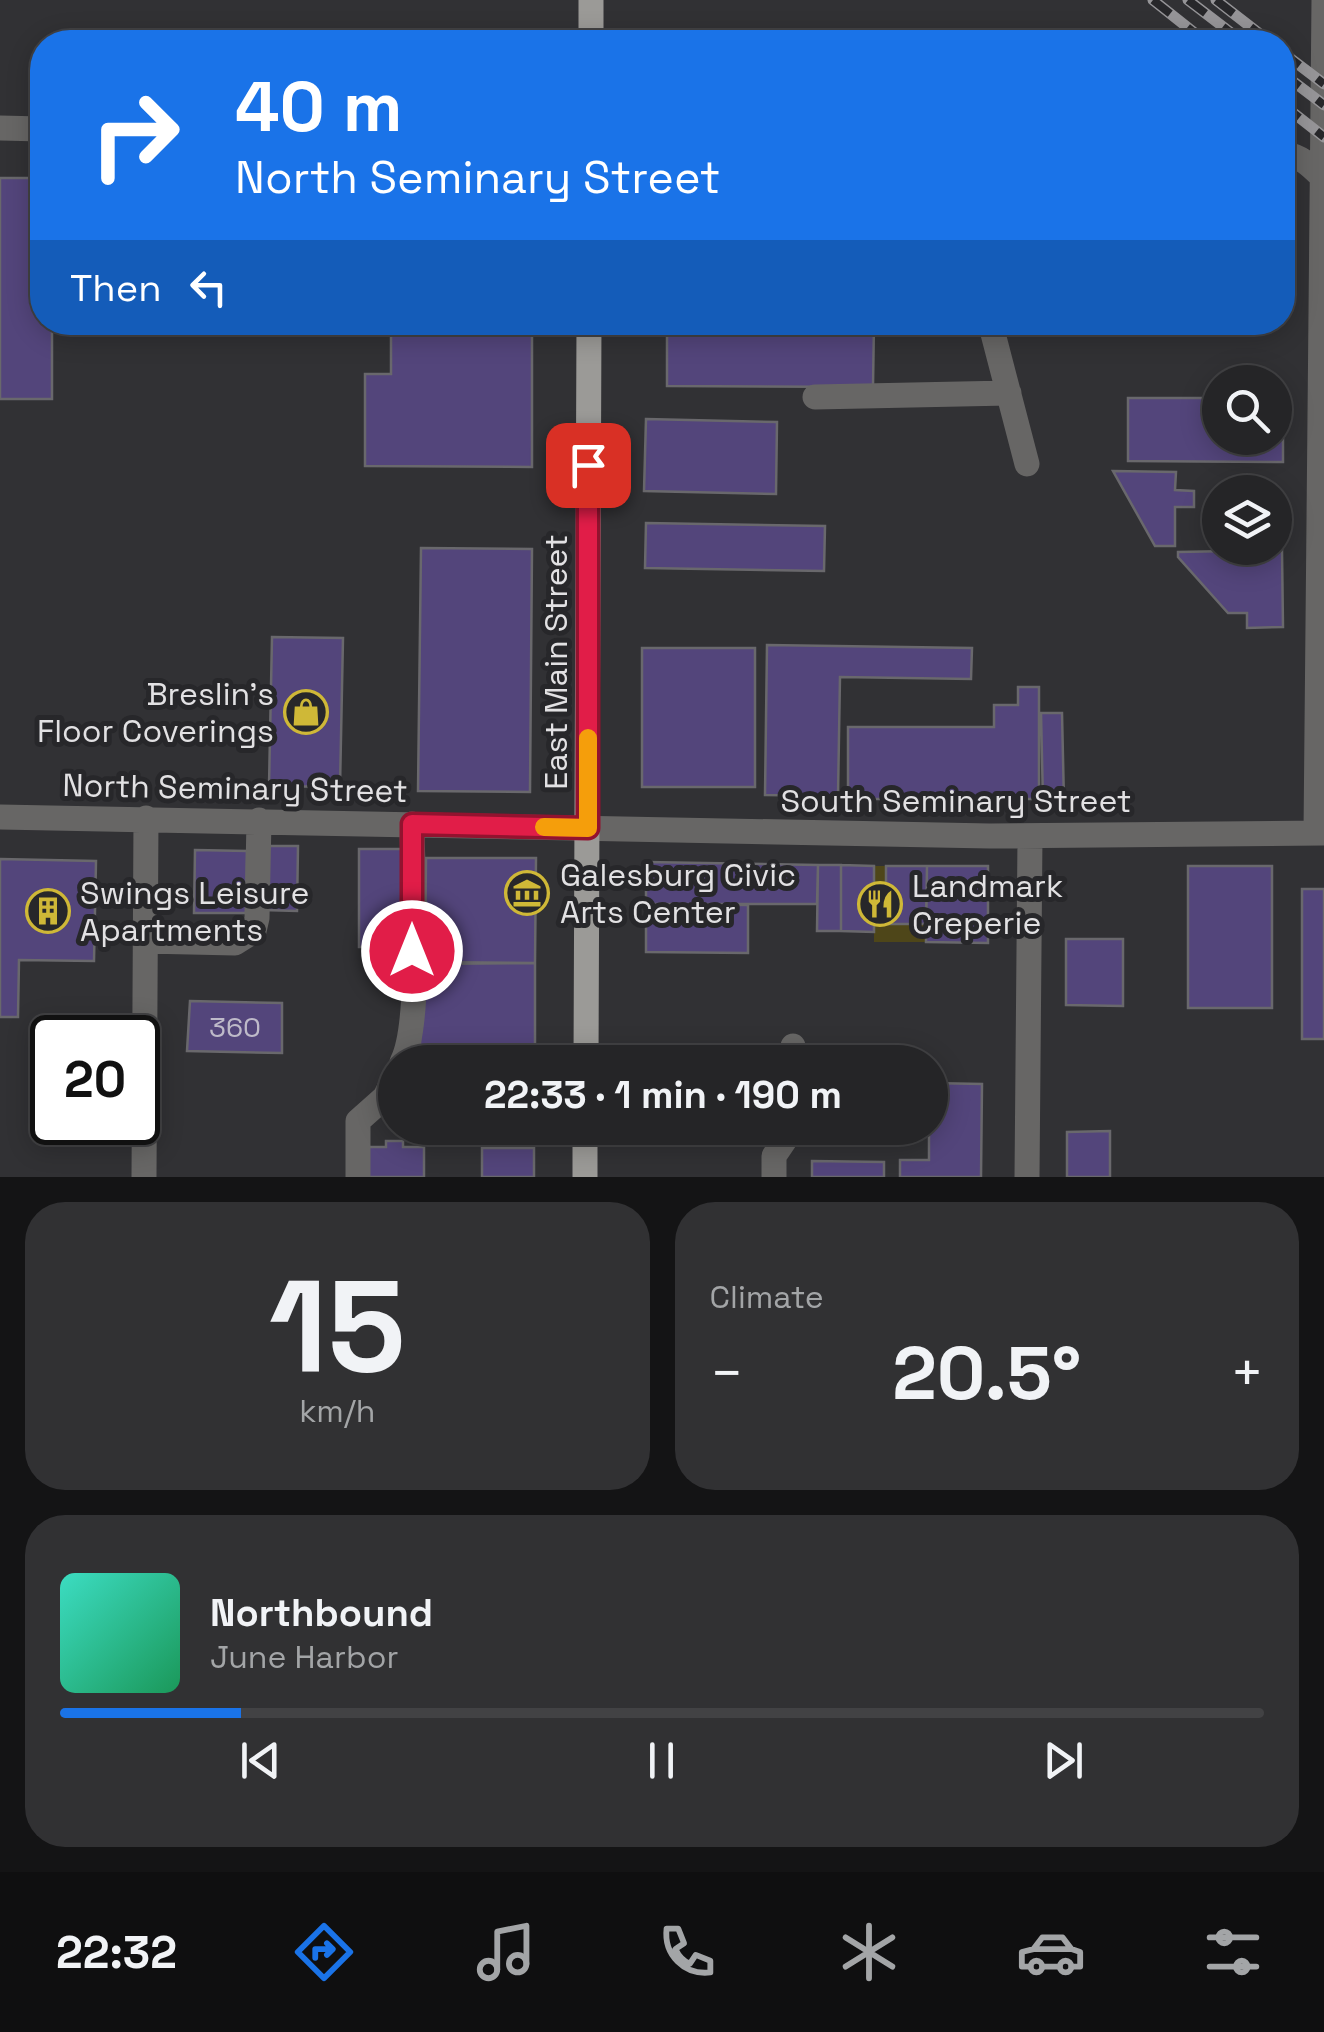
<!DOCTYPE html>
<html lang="en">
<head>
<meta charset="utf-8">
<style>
	:root { --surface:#252527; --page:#313133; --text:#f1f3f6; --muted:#a3a5a7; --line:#424244; --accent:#1a73e8 }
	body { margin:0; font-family:"Space Grotesk",sans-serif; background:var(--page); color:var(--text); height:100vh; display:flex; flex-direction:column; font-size:38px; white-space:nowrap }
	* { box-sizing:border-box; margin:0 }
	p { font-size:32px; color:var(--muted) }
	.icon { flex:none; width:55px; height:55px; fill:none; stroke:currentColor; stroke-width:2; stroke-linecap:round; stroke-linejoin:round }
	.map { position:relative; height:1177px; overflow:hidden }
	.side { display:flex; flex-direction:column; gap:25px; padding:25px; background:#141415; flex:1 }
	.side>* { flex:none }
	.top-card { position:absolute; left:30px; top:30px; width:1265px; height:305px; border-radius:40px; box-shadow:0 5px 25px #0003,0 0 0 2px var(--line); background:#1a73e8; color:#fff; overflow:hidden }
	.buttons { position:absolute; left:1202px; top:365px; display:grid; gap:20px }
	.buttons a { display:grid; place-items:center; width:90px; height:90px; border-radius:50%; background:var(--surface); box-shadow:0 5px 25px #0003,0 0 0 2px var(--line); font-size:50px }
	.speed { position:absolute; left:30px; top:1015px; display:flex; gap:20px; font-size:50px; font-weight:700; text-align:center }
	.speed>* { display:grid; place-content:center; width:130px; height:130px; border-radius:50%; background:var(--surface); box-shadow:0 5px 25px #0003,0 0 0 2px var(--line); line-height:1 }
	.speed .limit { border:5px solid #111; border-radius:15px; background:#fff; color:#111 }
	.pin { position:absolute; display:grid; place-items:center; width:85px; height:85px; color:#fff; margin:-42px; border-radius:20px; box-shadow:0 5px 15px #0006 }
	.me { position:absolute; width:110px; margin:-55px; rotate:0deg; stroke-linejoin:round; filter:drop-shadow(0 0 8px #0008) }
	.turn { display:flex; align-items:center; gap:35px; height:210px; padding:0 40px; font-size:45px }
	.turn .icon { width:130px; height:130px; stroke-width:2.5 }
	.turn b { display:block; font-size:70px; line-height:85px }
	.then { display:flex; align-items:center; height:95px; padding:0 40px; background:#0003; gap:20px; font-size:38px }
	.big { font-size:75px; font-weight:700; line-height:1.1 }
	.side .widget { flex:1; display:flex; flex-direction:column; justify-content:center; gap:15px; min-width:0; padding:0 35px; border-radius:40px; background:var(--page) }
	.side .dial { align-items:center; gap:0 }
	.dial b { font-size:130px; line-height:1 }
	.song { display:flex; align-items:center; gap:30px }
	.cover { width:120px; height:120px; border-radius:15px; background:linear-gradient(135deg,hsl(170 70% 55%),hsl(150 70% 35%)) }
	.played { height:10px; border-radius:5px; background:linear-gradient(90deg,var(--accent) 15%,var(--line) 15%) }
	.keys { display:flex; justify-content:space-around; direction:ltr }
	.heat { display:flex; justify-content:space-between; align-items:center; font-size:55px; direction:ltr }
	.side .tiles { flex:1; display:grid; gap:25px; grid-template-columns:1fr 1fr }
	.widget:last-child { grid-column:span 2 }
	.trip { position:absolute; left:378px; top:1045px; width:570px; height:100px; border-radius:50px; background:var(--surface); box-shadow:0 5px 25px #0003,0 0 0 2px var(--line); font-weight:700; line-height:100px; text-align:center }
	.menu { display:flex; height:160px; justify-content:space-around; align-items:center; background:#0f0f10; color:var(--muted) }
	.menu .icon { width:70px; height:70px }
	.menu .active { color:var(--accent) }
	.menu b { font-size:45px; color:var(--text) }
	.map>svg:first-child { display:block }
	.green { fill:#4e4619 }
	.building { fill:#53457b; stroke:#69686c; stroke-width:2.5 }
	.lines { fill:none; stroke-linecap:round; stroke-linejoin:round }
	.minor { stroke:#676665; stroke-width:25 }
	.major { stroke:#9b9a97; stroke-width:25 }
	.rail-casing { stroke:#969598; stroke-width:11 }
	.rail { stroke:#27272a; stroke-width:8; stroke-dasharray:22; stroke-linecap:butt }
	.route-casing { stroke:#92132f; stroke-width:25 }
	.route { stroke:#e11d48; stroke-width:18 }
	.slow { stroke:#f59e0b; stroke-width:18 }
	.labels { text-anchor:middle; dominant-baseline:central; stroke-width:10; stroke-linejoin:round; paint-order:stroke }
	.number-label { font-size:28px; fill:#bebac9 }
	.street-label { font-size:32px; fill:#e2e1e3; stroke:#27272a }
	.poi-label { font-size:32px; fill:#e2e1e3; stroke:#27272a; text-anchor:start }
</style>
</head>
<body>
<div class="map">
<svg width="1324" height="1177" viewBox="0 0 1324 1177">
	<rect width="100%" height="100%" fill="#313134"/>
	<path class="green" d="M874 866H886V923L926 924V942H874Z"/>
	<path class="building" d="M0 178H42V322H52V399H0Z
		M391 322H532V467L365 466V374H391Z
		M667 322H874L873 387 667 386Z
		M1128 398H1220V438H1275V399H1283V462L1128 461Z
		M646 419 777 422 776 494 644 491Z
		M1113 471 1176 472 1175 490 1194 491V507H1175V546H1155Z
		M646 523 825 526 824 571 645 568Z
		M421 548 532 549 530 792 418 791Z
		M1282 550 1283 627 1247 628V613H1228L1178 557V552Z
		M272 637 343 638 340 787 269 786Z
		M767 645 972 648 971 679 840 677 838 796 765 795Z
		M642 648H755V787H642Z
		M1018 687H1039V799H848V727H994V705H1018Z
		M1041 713H1062L1064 802H1043Z
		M264 846H298L297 911 263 910Z
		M359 849H404V947H359Z
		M195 850 247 851 246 913H194Z
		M426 858H536L535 963 425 962Z
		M0 859 96 861 94 961 19 960 18 1017H0Z
		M646 862 818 865 817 904H646Z
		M818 865H841V931H817Z
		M841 865 874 866V932L841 931Z
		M886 866H927L926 924H886Z
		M927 866H988V943L926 942Z
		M1188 866H1272V1008H1188Z
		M1302 889H1324V1039H1302Z
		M646 904 748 905V953L646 952Z
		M1066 939H1123V1006L1066 1005Z
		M535 963V1062H420V964Z
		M190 1001 282 1003V1053L187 1051Z
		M41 1070H52V1114H40Z
		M930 1083 982 1084 981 1177H900V1160H929V1133L872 1132V1128H930Z
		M420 1128H534V1148L420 1139Z
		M1110 1131V1177H1067V1132Z
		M386 1141H403V1147H424V1177H368V1147H386Z
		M482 1148H534V1177H482Z
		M812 1161 884 1162V1177H812Z"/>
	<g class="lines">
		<path class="minor" d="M0 128 42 129
			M1282 153C1301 156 1310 165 1323 178
			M990 322 1027 464
			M815 397 1009 393
			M0 817 990 836 1324 833
			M1316 833 1324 0
			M145 941 235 943 254 931 257 918 259 820
			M793 1046V1062
			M402 1062C423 1022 412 876 412 824
			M144 1177 146 818
			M358 1177V1121L385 1097 395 1076
			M774 1177V1156L793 1128
			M1027 1177 1030 836"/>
		<path class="major" d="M591 42V0
			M586 1062 589 322
			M585 1177V1128"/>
		<g class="rail-casing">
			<path id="rail" d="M1153 0 1206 42
				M1188 0 1243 42
				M1216 0 1270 42
				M1282 52 1324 84
				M1282 73 1324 105
				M1282 104 1324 137"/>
		</g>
		<use href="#rail" class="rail"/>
	</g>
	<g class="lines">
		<g class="route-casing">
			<path id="route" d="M412 951V824L588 828V465"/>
		</g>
		<use href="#route" class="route"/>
		<path class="slow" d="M544 827 588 828V738"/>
	</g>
	<defs>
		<g id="shop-ring" transform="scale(2.25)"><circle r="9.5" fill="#27272a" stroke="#cfb837" stroke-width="1.5"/><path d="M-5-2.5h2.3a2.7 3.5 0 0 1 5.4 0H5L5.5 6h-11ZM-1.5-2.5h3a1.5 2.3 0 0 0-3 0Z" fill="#cfb837"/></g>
		<g id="museum-ring" transform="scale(2.25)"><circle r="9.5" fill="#27272a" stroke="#cfb837" stroke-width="1.5"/><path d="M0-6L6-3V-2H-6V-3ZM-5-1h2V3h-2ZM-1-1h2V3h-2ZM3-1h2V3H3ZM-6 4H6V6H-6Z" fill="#cfb837"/></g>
		<g id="restaurant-ring" transform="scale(2.25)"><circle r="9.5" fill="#27272a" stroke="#cfb837" stroke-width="1.5"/><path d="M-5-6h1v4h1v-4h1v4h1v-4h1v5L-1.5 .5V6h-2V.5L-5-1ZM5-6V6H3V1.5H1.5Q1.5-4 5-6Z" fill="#cfb837"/></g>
		<g id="building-ring" transform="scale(2.25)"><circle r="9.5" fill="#27272a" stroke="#cfb837" stroke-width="1.5"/><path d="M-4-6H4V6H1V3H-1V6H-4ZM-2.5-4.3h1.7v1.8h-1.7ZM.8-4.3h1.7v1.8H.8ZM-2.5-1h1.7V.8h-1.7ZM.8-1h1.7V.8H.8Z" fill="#cfb837"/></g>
	</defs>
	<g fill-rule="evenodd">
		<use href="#shop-ring" x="306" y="712"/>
		<use href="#museum-ring" x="527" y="893"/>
		<use href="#restaurant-ring" x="880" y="904"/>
		<use href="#building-ring" x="48" y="911"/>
	</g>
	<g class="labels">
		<g class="number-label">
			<text x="235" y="1027">360</text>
		</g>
		<g class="street-label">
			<text transform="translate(556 662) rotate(-90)">East Main Street</text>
			<text transform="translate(235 788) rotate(1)">North Seminary Street</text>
			<text x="956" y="801">South Seminary Street</text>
		</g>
		<g class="poi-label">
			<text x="274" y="694" text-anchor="end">Breslin's<tspan x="274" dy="37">Floor Coverings</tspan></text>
			<text x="560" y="875">Galesburg Civic<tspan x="560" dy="37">Arts Center</tspan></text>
			<text x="912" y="886">Landmark<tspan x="912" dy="37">Creperie</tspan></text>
			<text x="80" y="893">Swings Leisure<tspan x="80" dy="37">Apartments</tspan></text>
		</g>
	</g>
</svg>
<div class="buttons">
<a><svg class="icon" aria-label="search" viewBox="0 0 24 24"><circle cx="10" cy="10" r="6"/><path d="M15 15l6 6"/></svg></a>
<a><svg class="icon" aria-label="layers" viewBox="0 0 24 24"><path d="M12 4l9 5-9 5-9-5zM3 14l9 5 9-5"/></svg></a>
</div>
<div class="speed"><div class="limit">20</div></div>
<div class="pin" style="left:588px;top:465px;background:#d93025"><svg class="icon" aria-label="arrive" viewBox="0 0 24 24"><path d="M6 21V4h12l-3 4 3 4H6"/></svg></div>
<svg class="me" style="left:412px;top:951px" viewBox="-20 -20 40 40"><circle r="17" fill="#e11d48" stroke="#fff" stroke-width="3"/><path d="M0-11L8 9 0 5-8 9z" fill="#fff"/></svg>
<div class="trip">22:33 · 1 min · 190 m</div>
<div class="top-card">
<div class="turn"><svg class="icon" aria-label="right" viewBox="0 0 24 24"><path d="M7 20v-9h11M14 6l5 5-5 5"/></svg><div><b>40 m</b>North Seminary Street</div></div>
<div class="then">Then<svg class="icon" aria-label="left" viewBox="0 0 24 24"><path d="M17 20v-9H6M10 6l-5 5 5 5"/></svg></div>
</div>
</div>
<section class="side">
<div class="tiles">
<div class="widget dial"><b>15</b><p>km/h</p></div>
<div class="widget"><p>Climate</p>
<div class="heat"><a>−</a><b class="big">20.5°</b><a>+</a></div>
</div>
<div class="widget">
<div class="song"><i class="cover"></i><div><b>Northbound</b><p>June Harbor</p></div></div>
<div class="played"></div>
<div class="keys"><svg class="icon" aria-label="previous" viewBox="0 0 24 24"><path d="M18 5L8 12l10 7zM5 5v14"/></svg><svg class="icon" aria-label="pause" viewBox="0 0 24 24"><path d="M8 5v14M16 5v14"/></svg><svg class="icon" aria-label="next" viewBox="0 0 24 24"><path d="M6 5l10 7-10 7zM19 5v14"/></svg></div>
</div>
</div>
</section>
<nav class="menu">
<b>22:32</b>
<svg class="icon active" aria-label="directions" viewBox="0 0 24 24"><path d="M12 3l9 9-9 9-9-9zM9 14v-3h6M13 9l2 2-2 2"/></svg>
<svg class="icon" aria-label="music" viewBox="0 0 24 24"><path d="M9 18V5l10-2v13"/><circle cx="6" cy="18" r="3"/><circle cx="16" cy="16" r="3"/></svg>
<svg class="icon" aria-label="phone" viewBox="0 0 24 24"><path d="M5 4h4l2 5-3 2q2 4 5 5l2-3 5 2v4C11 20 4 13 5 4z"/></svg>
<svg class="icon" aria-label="climate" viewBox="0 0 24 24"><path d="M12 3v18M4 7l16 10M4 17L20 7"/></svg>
<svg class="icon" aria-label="car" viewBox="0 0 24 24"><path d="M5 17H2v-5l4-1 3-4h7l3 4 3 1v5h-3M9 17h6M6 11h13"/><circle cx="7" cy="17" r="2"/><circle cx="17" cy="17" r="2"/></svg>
<svg class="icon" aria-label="filters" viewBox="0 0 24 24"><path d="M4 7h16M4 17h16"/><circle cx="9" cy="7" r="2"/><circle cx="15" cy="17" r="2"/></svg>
</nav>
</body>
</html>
